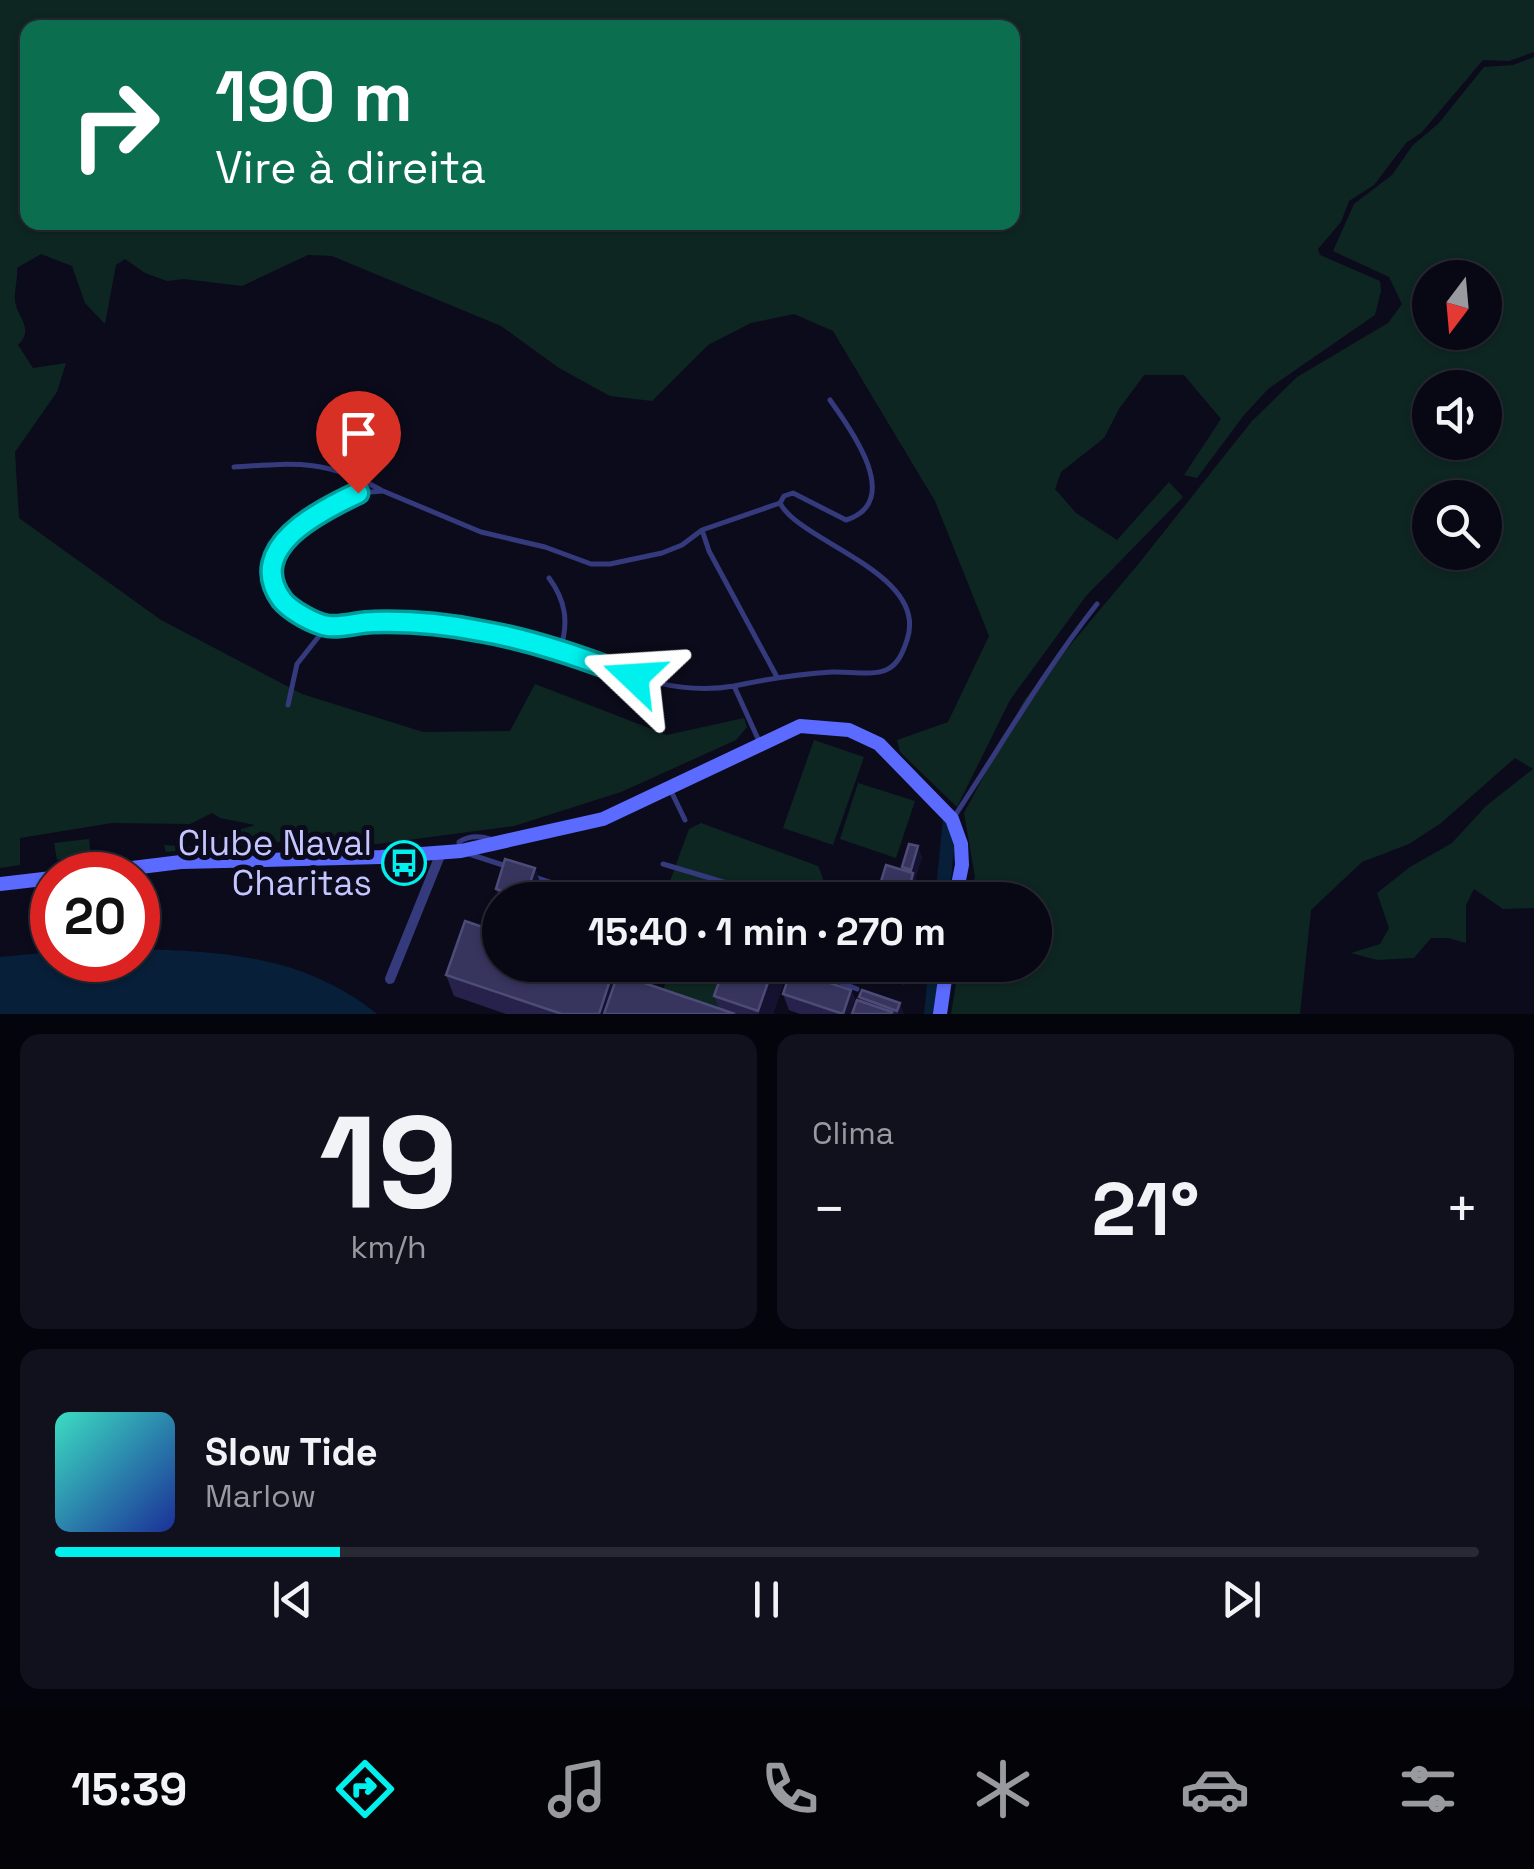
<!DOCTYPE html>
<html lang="pt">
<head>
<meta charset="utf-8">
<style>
	:root { --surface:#080815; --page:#11111e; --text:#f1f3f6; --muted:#989aa0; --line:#292934; --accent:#00f0ed }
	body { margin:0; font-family:"Space Grotesk",sans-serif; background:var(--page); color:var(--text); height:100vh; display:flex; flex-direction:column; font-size:38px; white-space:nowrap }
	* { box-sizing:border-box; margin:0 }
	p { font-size:32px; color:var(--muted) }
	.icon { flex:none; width:55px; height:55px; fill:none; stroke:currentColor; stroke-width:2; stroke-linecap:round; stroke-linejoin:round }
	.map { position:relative; height:1014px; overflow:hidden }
	.panel { display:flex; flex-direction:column; gap:20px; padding:20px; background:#04040c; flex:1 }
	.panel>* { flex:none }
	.top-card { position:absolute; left:20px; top:20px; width:1000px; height:210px; border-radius:20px; box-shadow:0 2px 8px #0004,0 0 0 2px var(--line); background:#0b6e4f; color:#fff; overflow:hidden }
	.needle { width:65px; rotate:196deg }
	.fabs { position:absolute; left:1412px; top:260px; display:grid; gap:20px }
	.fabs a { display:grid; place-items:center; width:90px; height:90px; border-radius:50%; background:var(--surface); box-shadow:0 2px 8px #0004,0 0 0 2px var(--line); font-size:50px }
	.speed { position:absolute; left:30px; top:852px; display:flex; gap:20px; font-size:50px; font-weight:700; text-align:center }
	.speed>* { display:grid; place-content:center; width:130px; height:130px; border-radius:50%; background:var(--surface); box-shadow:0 2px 8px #0004,0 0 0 2px var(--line); line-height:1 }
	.speed .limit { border:15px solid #d22; background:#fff; color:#111 }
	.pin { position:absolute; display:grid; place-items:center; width:85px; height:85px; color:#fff; margin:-102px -42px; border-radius:50% 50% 50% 0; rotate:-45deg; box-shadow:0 0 10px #0007 }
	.pin .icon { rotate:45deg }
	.me { position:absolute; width:110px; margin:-55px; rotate:290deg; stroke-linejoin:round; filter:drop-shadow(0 0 8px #0008) }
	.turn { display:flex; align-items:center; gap:35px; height:210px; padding:0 30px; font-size:45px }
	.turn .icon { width:130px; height:130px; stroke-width:2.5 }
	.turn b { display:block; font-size:70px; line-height:85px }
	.big { font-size:75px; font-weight:700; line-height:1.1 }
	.panel .tile { flex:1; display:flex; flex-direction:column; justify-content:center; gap:15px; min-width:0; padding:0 35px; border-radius:20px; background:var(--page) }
	.panel .dial { align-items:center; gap:0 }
	.dial b { font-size:130px; line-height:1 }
	.song { display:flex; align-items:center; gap:30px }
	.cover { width:120px; height:120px; border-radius:15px; background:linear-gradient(135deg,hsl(170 70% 55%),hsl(230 70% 35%)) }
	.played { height:10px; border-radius:5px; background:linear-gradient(90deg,var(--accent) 20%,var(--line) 20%) }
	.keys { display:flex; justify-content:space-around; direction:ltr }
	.heat { display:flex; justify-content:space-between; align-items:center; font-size:55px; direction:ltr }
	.panel .tiles { flex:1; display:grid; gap:20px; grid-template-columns:1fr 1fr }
	.tile:last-child { grid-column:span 2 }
	.trip { position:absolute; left:482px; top:882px; width:570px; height:100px; border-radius:50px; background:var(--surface); box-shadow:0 2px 8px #0004,0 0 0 2px var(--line); font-weight:700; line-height:100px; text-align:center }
	.tab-bar { display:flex; height:160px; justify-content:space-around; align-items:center; background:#030308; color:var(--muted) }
	.tab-bar .icon { width:70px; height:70px }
	.tab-bar .current { color:var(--accent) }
	.tab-bar b { font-size:45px; color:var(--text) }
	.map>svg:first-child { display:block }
	.green { fill:#0e2622; fill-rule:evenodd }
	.water { fill:#071f38 }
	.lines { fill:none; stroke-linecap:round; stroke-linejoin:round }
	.canal { stroke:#071f38; stroke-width:14 }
	.lane { stroke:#343a7c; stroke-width:5 }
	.street { stroke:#343a7c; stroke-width:10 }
	.secondary { stroke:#5c6bff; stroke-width:14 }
	.wall { fill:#26224b }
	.shaded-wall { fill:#141230 }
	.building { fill:#37345e; stroke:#4d4b77; stroke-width:2.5 }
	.route-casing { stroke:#009c9a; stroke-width:25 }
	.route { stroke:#00f0ed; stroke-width:18 }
	.labels { text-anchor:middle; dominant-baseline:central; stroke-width:10; stroke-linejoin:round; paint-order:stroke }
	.poi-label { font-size:35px; fill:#c5c6ff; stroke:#0b0b1c; text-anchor:end }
</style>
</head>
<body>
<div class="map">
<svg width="1534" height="1014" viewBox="0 0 1534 1014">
	<rect width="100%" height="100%" fill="#0b0b1c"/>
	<path class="green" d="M0 0H1534V52L1509 61 1483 60 1422 132 1406 143 1374 185 1349 201 1341 222 1318 249 1320 255 1380 281 1381 291 1375 315 1268 389 1244 415 1197 478 1184 475 1221 419 1184 375H1144L1119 409 1104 438 1061 472 1055 489 1076 513 1117 540 1169 482 1183 497 1086 596 1010 700 957 807 900 752 897 740 948 722 989 636 935 501 833 331 794 314 751 323 708 345 652 401 610 396 559 368 501 326 332 256 308 255 242 286 184 279 167 281 145 273 125 259 116 265 105 324 85 303 72 266 41 254 17 268C18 279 14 291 15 301 17 318 35 328 18 345L33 368 66 363 57 392 15 452 19 518 161 620 302 694 423 732 510 731 535 684 667 735 744 718 747 727 736 740 621 792 514 826 362 846 344 841 272 842 166 852 164 845 190 847C201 837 238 831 255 825L220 818 212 813 190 824 112 823 20 838V865L0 868ZM28 28H1012V222H28Z
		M1534 57V908L1503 909 1474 889 1466 905V943L1448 938H1431L1414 958 1377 960 1351 953 1380 944 1389 928 1377 893 1410 867 1452 843 1486 806 1533 769 1515 758 1441 823 1409 844 1362 862 1311 910 1300 1014H951L959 965H1035V900H970L975 877 964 813 1025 699 1140 562 1252 421 1297 377 1388 323 1402 304 1389 277 1333 251 1354 204 1392 175 1413 145 1438 124 1484 67 1513 65ZM1430 278H1485V332H1430ZM1430 388H1485V442H1430ZM1430 498H1485V552H1430Z
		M814 740 864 757 833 845 783 828Z
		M858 783 915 801 896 858 840 839Z
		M701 823 818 866 823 878 815 900H663L689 829Z
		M89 839 91 856 57 860 54 843Z
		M671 965H735L720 1012 662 994Z
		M844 965H911L904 985Z"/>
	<path class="water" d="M138 949C225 951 307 957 377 1014H0V957L52 952V960H138Z"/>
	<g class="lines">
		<path class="canal" d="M942 900 950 818
			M931 1014 936 965"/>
		<path class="lane" d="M234 467C294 463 326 459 381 490
			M702 530 709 551 777 677
			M549 578C566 601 569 623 560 650 616 670 672 697 734 686L759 741
			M327 626C416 618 474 629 560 650
			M734 686C767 679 799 674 832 672 848 671 872 676 886 670 898 665 903 652 907 640 930 573 799 542 780 503L784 496 793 493 846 520C904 502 851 429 830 400
			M288 705 297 664 327 626 287 607 275 590 271 568 277 552 301 523 358 493 383 491 481 532 545 547 591 564H610L662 553 682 545 702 530 780 503
			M671 791 685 820
			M954 817C1001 746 1044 671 1097 604
			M460 848 459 842C468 836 480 836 490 839
			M469 854 506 866
			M387 862C399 869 418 865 428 857
			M663 864 784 900
			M535 877 603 900
			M655 890 685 900
			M798 965 857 989
			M625 983 631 965"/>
		<path class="street" d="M390 979 441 853"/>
		<path class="secondary" d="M75 875 181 862 381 857 461 851 603 819 800 726 849 730 879 744 952 819 961 844 962 865 955 900
			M0 884 52 878
			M940 1014 947 965"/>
	</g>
	<path class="wall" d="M922 857 915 878 917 884 914 897 908 895 907 896 917 900 883 899 879 888 904 870 902 867Z
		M535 868 541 885 536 900H500L496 889Z
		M613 971 616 979 719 1008 714 996 783 984 773 1014H506L454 996 446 975Z
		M851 990 856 1002H860L859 997 904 1014H800L789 1010 783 994Z"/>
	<path class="shaded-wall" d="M918 846 922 857 915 878 917 884 914 897 910 886 913 875 911 870Z
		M535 868 541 885 536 900H526L525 898Z
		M904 884 908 895 906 900H902L901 895Z
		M774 965H776L783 984 773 1014H759L758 1011Z
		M613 971 621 993 614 1014H599Z
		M851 990 857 1007 855 1014H843Z
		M900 1003 904 1014H898L897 1011Z"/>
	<path class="building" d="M909 844 918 846 911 870 902 867Z
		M505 859 535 868 525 898 496 889Z
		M886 865 913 873 910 886 904 884 901 895 879 888Z
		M465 921 500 933V965H595L613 971 599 1014H562L446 975Z
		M725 965H774L758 1011 714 996Z
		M791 970 851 990 843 1014 783 994Z
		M618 974 735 1014H604Z
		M862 990 900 1003 897 1011 859 997Z
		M857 1000 892 1012 891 1014H852Z"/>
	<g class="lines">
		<g class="route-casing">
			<path id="route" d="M358 493C320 511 244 548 282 600 290 610 314 624 328 626 342 628 359 622 373 622 409 621 445 624 480 631 533 640 583 658 634 677"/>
		</g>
		<use href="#route" class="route"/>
	</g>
	<defs>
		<g id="bus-ring" transform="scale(2.25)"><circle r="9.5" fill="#0b0b1c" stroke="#00f0ed" stroke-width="1.5"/><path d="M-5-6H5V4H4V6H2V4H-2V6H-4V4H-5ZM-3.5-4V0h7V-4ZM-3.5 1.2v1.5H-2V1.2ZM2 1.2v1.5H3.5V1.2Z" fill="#00f0ed"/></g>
	</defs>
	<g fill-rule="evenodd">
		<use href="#bus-ring" x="404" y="863"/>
	</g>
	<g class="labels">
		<g class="poi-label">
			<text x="372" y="843">Clube Naval<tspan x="372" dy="40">Charitas</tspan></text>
		</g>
	</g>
</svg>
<div class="fabs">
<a><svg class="needle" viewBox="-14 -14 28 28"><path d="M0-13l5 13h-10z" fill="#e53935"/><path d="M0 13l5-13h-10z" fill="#989aa0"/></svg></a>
<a><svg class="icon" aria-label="sound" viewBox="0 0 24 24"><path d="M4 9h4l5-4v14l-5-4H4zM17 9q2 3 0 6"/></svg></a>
<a><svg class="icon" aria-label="search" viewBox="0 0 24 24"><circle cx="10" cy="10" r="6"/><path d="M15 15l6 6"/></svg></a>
</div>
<div class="speed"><div class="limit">20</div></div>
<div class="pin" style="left:358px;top:493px;background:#d93025"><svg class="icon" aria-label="arrive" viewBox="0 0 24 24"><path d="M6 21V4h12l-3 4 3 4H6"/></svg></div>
<svg class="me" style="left:634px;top:677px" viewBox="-20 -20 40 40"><path d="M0-17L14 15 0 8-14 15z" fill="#00f0ed" stroke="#fff" stroke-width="4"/></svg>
<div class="trip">15:40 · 1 min · 270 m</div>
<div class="top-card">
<div class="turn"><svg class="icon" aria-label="right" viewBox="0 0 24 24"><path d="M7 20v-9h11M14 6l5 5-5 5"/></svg><div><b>190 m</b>Vire à direita</div></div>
</div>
</div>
<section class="panel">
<div class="tiles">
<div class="tile dial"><b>19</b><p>km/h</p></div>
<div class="tile"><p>Clima</p>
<div class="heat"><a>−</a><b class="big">21°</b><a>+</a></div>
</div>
<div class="tile">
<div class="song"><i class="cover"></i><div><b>Slow Tide</b><p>Marlow</p></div></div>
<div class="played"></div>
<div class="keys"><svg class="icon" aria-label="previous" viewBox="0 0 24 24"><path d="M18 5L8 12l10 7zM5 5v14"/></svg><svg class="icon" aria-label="pause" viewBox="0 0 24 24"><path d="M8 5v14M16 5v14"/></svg><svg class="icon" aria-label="next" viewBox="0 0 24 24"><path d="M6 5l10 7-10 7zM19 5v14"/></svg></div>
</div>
</div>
</section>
<nav class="tab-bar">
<b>15:39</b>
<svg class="icon current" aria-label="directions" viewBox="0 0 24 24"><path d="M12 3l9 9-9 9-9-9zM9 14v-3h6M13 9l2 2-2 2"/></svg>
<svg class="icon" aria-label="music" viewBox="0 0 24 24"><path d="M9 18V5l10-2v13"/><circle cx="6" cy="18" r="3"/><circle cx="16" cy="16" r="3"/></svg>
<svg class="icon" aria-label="phone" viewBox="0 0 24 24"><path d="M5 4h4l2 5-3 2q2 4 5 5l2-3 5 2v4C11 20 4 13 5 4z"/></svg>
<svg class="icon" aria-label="climate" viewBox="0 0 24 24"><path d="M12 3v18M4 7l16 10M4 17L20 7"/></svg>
<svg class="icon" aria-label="car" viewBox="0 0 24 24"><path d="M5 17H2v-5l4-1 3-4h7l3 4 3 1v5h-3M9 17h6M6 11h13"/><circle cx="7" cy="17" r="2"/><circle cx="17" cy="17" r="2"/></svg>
<svg class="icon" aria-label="filters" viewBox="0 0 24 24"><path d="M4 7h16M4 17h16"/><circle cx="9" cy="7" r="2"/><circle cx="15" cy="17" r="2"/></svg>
</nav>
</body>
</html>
